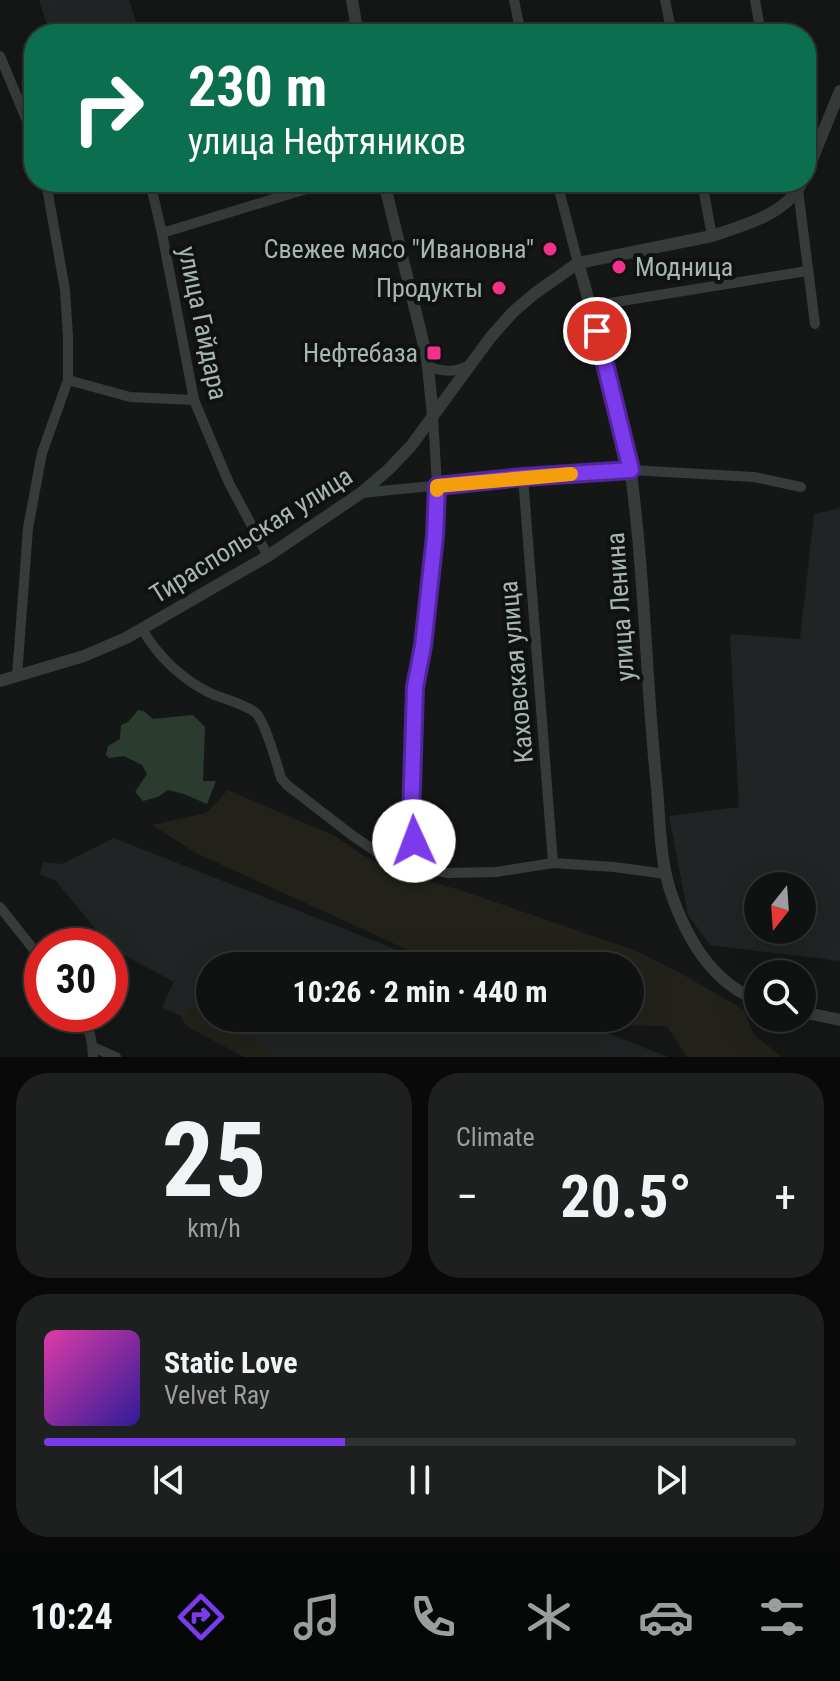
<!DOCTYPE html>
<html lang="en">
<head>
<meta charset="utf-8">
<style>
	:root { --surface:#101111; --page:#1e1f1f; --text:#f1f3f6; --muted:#9c9d9f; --line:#303131; --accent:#7c3aed }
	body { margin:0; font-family:"Roboto Condensed",sans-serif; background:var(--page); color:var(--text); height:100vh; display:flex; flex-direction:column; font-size:30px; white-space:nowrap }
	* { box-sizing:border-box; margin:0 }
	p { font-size:26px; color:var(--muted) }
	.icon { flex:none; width:44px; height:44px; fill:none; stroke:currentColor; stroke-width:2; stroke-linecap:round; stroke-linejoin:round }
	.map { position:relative; height:1057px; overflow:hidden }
	.side { display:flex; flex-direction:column; gap:16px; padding:16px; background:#090909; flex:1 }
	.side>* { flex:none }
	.top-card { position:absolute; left:24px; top:24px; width:792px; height:168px; border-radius:32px; box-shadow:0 8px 32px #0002,0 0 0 2px var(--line); background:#0b6e4f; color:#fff; overflow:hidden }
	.needle { width:52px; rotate:197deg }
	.tools { position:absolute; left:744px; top:872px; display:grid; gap:16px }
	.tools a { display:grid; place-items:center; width:72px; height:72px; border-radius:50%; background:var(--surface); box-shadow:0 8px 32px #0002,0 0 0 2px var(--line); font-size:40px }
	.speed { position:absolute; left:24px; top:928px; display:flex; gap:16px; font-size:40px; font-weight:700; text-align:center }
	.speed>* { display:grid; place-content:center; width:104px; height:104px; border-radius:50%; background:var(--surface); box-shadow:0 8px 32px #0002,0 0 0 2px var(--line); line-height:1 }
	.speed .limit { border:12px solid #d22; background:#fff; color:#111 }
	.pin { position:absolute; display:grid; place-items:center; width:68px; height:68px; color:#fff; margin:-34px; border:4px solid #fff; border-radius:50%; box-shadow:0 2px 8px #0007 }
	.me { position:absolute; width:88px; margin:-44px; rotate:358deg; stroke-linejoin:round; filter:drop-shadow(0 0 6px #0008) }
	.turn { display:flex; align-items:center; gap:28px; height:168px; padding:0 32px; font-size:36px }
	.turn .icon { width:104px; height:104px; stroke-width:2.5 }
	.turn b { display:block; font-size:56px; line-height:68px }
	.big { font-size:60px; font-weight:700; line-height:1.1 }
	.side .widget { flex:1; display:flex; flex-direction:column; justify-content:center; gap:12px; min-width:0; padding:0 28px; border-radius:32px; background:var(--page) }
	.side .dial { align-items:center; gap:0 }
	.dial b { font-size:104px; line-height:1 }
	.song { display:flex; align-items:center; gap:24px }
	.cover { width:96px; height:96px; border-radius:12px; background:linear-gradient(135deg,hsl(320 70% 55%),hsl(250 70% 35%)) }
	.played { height:8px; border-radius:4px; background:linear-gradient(90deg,var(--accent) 40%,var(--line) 40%) }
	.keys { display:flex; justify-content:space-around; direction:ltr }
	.heat { display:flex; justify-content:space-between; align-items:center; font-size:44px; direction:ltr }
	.side .tiles { flex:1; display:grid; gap:16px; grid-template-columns:1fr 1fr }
	.widget:last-child { grid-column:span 2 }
	.trip { position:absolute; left:196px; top:952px; width:448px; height:80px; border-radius:40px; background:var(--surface); box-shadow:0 8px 32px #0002,0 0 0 2px var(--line); font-weight:700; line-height:80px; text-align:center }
	.menu { display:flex; height:128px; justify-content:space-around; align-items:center; background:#060707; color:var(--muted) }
	.menu .icon { width:56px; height:56px }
	.menu .active { color:var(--accent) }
	.menu b { font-size:36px; color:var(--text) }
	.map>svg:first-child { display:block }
	.built { fill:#212424; fill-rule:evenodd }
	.green { fill:#22221b }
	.water { fill:#2b3b30 }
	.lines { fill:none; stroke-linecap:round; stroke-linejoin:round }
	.minor { stroke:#363c3a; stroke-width:10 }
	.tertiary { stroke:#363c3a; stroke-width:12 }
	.route-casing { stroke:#51269a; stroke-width:20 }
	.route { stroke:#7c3aed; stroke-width:14 }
	.slow { stroke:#f59e0b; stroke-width:14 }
	.poi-dot { fill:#f3318a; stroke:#101212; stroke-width:3 }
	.labels { text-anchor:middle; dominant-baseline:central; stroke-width:8; stroke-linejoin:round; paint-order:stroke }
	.poi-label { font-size:26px; fill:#a7b7b0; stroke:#101212; text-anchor:end }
	.street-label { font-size:26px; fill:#a7b7b0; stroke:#101212 }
</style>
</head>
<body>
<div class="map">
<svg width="840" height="1057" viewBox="0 0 840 1057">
	<rect width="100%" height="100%" fill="#151717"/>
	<path class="built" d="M39 0H129L140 34H50Z
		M840 508V961L710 945 688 915 669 816 739 807 730 634 800 639 814 514ZM758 886H802V930H758Z
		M114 838 438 966H210V1018H570L668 1057H266L162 1007 174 982 111 948 56 881 40 874 43 862 62 864Z"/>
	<path class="green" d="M228 790 335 836 361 854 390 870 460 890 634 950 682 974 744 1010 754 1035 782 1057H687L667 1026 572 1025 557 1018H630V966H443L196 853 152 825 206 813Z
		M187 1009H197L210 1015V1018H215L252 1038 278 1057H244L188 1027 181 1019Z"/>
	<path class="water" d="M138 710 144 711 153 719 193 715 205 727 203 781H216L207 804 184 794 168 790 158 797 143 801 135 792 147 774 142 765 124 756 109 758 106 755 108 746 120 739 121 725 128 722Z"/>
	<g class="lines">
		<path class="minor" d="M514 0 521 34
			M665 0 672 34
			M755 0 761 34
			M309 34 357 25
			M0 56 34 138
			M150 182 162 233 194 400 229 483 268 556
			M557 182 578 263
			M702 182 712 236
			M798 190 815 324
			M162 233 329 182
			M591 306 807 271
			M429 367C445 372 456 373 471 364
			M68 380 130 397 194 400
			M523 477 553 863
			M361 493 523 477 631 470 754 477 801 487
			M142 629C158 656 182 679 210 693 223 699 245 704 256 713 265 722 277 764 281 778L287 785 353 836 377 852 400 861 447 873 496 872 553 863 614 867 666 874
			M17 676 28 528 42 453 68 380V336L65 290 46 182
			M416 864 411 819 415 687 423 646 435 536 437 486 433 416
			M0 907 42 960
			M82 1014C89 1028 93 1042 93 1057
			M93 1047 116 1057"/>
		<path class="tertiary" d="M352 0 358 34
			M806 174 840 91
			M384 182 427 358 433 416
			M578 263C591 304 599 345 609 386 617 415 627 445 631 474 645 578 646 684 657 788 660 822 660 859 670 890 685 935 711 983 758 1000
			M0 681 84 656 126 638 268 556 361 493 388 470 411 446 490 338 512 313 534 294 578 263 712 236C744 225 786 215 802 182
			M802 1012 840 1020"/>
	</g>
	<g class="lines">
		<g class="route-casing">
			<path id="route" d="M414 841 411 819 415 687 423 646 435 536 437 486 523 477 631 470 597 331"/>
		</g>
		<use href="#route" class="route"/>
		<path class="slow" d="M437 490V486L571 474"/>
	</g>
	<g class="poi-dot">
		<circle cx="550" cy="249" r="8"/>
		<circle cx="619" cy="267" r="8"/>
		<circle cx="499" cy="288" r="8"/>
		<rect x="426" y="345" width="16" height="16" rx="4"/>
	</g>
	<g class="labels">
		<g class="poi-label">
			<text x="534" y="249">Свежее мясо "Ивановна"</text>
			<text x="635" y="267" text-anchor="start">Модница</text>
			<text x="483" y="288">Продукты</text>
			<text x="418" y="353">Нефтебаза</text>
		</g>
		<g class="street-label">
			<text transform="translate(203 323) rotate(78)">улица Гайдара</text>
			<text transform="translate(251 535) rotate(-32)">Тираспольская улица</text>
			<text transform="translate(620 607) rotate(-94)">улица Ленина</text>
			<text transform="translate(516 672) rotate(-95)">Каховская улица</text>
		</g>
	</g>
</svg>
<div class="tools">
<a><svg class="needle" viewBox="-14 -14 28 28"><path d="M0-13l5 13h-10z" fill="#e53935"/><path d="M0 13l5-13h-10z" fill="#9c9d9f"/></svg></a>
<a><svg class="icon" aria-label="search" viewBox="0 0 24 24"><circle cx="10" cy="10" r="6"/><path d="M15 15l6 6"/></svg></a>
</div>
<div class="speed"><div class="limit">30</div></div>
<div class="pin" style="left:597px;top:331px;background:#d93025"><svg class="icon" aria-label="arrive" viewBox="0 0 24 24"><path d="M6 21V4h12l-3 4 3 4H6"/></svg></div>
<svg class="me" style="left:414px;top:841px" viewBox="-20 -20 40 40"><circle r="19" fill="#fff"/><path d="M0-13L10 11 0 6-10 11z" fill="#7c3aed"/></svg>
<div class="trip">10:26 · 2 min · 440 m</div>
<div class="top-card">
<div class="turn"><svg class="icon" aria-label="right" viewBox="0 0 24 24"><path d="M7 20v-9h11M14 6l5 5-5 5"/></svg><div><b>230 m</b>улица Нефтяников</div></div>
</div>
</div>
<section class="side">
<div class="tiles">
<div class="widget dial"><b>25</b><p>km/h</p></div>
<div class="widget"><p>Climate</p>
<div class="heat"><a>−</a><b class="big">20.5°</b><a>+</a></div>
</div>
<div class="widget">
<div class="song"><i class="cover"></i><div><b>Static Love</b><p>Velvet Ray</p></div></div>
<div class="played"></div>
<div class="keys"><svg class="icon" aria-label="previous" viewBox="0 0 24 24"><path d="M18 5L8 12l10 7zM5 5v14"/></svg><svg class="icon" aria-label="pause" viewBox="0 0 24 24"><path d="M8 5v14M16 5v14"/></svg><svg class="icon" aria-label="next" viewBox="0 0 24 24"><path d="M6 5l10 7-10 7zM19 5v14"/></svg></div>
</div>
</div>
</section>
<nav class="menu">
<b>10:24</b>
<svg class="icon active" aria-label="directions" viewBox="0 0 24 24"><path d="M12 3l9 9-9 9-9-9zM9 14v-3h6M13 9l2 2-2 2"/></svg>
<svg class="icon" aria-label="music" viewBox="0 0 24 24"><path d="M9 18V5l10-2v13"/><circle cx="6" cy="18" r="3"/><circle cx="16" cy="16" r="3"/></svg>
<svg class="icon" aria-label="phone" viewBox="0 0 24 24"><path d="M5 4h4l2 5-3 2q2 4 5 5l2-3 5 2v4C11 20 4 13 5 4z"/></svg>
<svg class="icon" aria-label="climate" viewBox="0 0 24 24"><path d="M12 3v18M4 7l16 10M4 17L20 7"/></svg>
<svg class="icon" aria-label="car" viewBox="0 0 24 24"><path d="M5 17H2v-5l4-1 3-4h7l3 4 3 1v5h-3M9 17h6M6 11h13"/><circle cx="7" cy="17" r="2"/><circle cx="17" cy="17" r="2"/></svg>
<svg class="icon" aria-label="filters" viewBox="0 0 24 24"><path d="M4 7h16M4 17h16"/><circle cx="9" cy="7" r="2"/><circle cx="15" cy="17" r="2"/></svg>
</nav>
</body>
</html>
